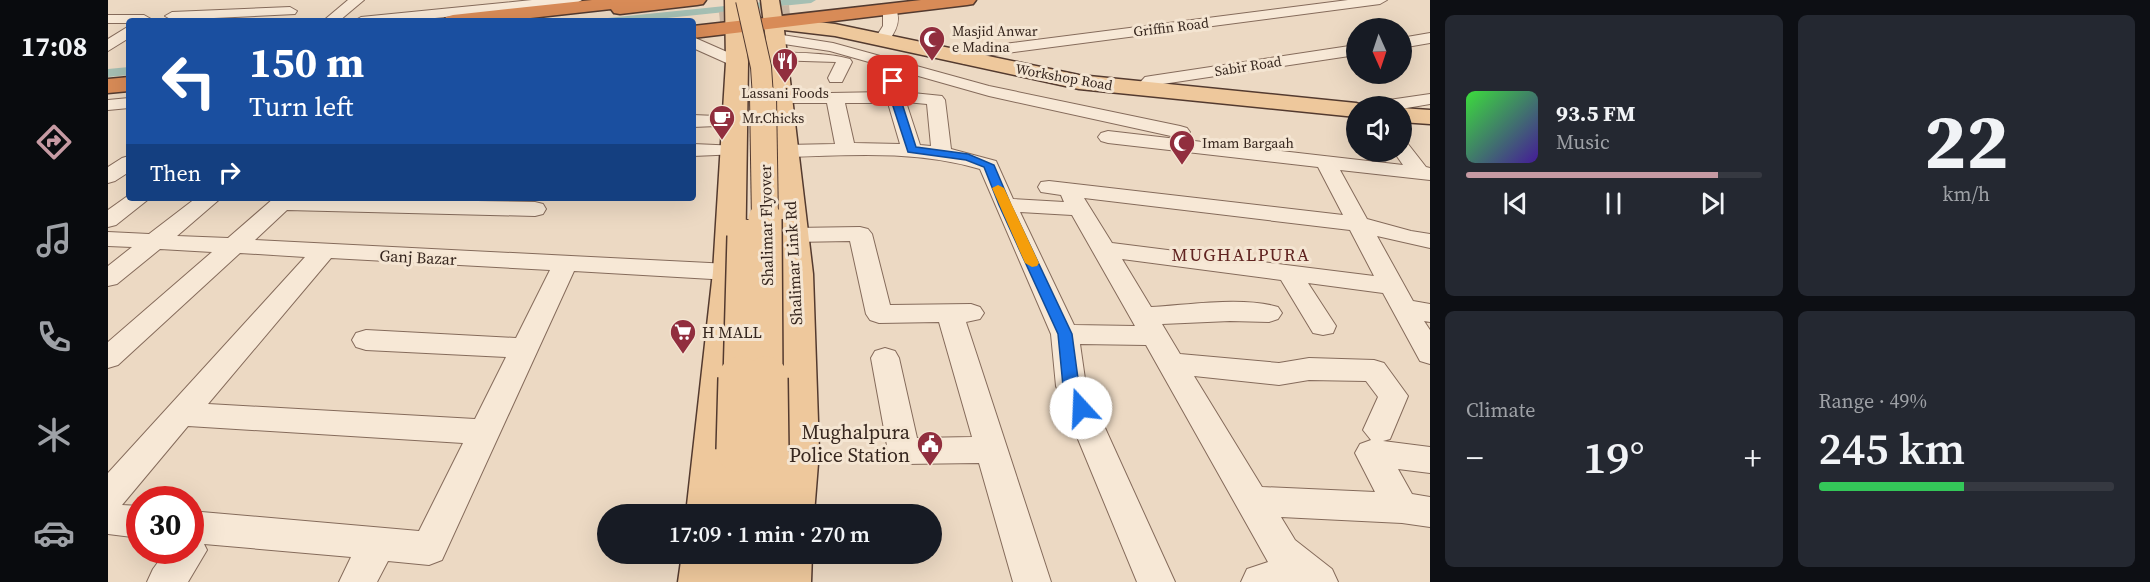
<!DOCTYPE html>
<html lang="en">
<head>
<meta charset="utf-8">
<style>
	:root { --surface:#171b24; --page:#242831; --text:#f1f3f6; --muted:#9ea1a6; --line:#363941; --accent:#c69aa3 }
	body { margin:0; font-family:"Source Serif 4",serif; background:var(--page); color:var(--text); height:100vh; display:flex; flex-direction:column; font-size:22px; white-space:nowrap }
	* { box-sizing:border-box; margin:0 }
	p { font-size:20px; color:var(--muted) }
	.icon { flex:none; width:33px; height:33px; fill:none; stroke:currentColor; stroke-width:2; stroke-linecap:round; stroke-linejoin:round }
	.map { position:relative; flex:1; overflow:hidden }
	.panel { display:flex; flex-direction:column; gap:15px; padding:15px; background:#0d0f14; width:720px }
	.panel>* { flex:none }
	.banner { position:absolute; left:18px; top:18px; width:570px; height:183px; border-radius:6px; box-shadow:0 6px 24px #0002; background:#1a4fa0; color:#fff; overflow:hidden }
	.needle { width:39px; rotate:177deg }
	.tools { position:absolute; left:1238px; top:18px; display:grid; gap:12px }
	.tools a { display:grid; place-items:center; width:66px; height:66px; border-radius:50%; background:var(--surface); box-shadow:0 6px 24px #0002; font-size:30px }
	.speed { position:absolute; left:18px; top:486px; display:flex; gap:12px; font-size:30px; font-weight:700; text-align:center }
	.speed>* { display:grid; place-content:center; width:78px; height:78px; border-radius:50%; background:var(--surface); box-shadow:0 6px 24px #0002; line-height:1 }
	.speed .limit { border:9px solid #d22; background:#fff; color:#111 }
	.pin { position:absolute; display:grid; place-items:center; width:51px; height:51px; color:#fff; margin:-26px; border-radius:12px; box-shadow:0 3px 9px #0006 }
	.me { position:absolute; width:66px; margin:-33px; rotate:340deg; stroke-linejoin:round; filter:drop-shadow(0 0 4px #0008) }
	.turn { display:flex; align-items:center; gap:21px; height:126px; padding:0 24px; font-size:27px }
	.turn .icon { width:78px; height:78px; stroke-width:2.5 }
	.turn b { display:block; font-size:42px; line-height:51px }
	.then { display:flex; align-items:center; height:57px; padding:0 24px; background:#0003; gap:12px; font-size:22px }
	.big { font-size:45px; font-weight:600; line-height:1.1 }
	.panel .widget { flex:1; display:flex; flex-direction:column; justify-content:center; gap:9px; min-width:0; padding:0 21px; border-radius:9px; background:var(--page) }
	.panel .dial { align-items:center; gap:0 }
	.dial b { font-size:78px; line-height:1 }
	.song { display:flex; align-items:center; gap:18px }
	.cover { width:72px; height:72px; border-radius:9px; background:linear-gradient(135deg,hsl(120 70% 55%),hsl(260 70% 35%)) }
	.played { height:6px; border-radius:3px; background:linear-gradient(90deg,var(--accent) 85%,var(--line) 85%) }
	.keys { display:flex; justify-content:space-around; direction:ltr }
	.heat { display:flex; justify-content:space-between; align-items:center; font-size:33px; direction:ltr }
	.charge { height:9px; border-radius:4px; background:linear-gradient(90deg,#34c759 49%,var(--line) 0) }
	.panel .tiles { flex:1; display:grid; gap:15px; grid-template-columns:repeat(2,1fr) }
	.trip { position:absolute; left:489px; top:504px; width:345px; height:60px; border-radius:30px; background:var(--surface); box-shadow:0 6px 24px #0002; font-weight:600; line-height:60px; text-align:center }
	main { display:flex; flex:1; min-height:0 }
	.tab-bar { display:flex; flex-direction:column; width:108px; justify-content:space-around; align-items:center; background:#090b0e; color:var(--muted) }
	.tab-bar .icon { width:42px; height:42px }
	.tab-bar .selected { color:var(--accent) }
	.tab-bar b { font-size:27px; color:var(--text) }
	.map>svg:first-child { display:block }
	.lines { fill:none; stroke-linecap:round; stroke-linejoin:round }
	.canal { fill:#a5bfb3; fill-rule:evenodd }
	.highway-tunnel { stroke:#c8b5a2; stroke-width:20; stroke-dasharray:20 10; stroke-linecap:butt }
	.minor-casing { stroke:#856b5b; stroke-width:2 }
	.major-casing { stroke:#533a2f; stroke-width:3 }
	.highway-casing { stroke:#533a2f; stroke-width:3 }
	.minor { fill:#f7e8d6; fill-rule:evenodd }
	.major { fill:#eec89c; fill-rule:evenodd }
	.highway { fill:#d88b57; fill-rule:evenodd }
	.major-bridge-far3-casing { stroke:#533a2f; stroke-width:22; stroke-linecap:butt }
	.major-bridge-far2-casing { stroke:#533a2f; stroke-width:28; stroke-linecap:butt }
	.major-bridge-far1-casing { stroke:#533a2f; stroke-width:36; stroke-linecap:butt }
	.major-bridge-casing { stroke:#533a2f; stroke-width:46; stroke-linecap:butt }
	.major-bridge-far3 { stroke:#eec89c; stroke-width:20 }
	.major-bridge-far2 { stroke:#eec89c; stroke-width:26 }
	.major-bridge-far1 { stroke:#eec89c; stroke-width:33 }
	.major-bridge { stroke:#eec89c; stroke-width:43 }
	.route { fill:#1a73e8; stroke:#114b97; stroke-width:1.5 }
	.slow { fill:#f59e0b }
	.labels { text-anchor:middle; dominant-baseline:central; stroke-width:6; stroke-linejoin:round; paint-order:stroke }
	.far-street-label { font-size:14px; fill:#36261e; stroke:#f4e5d2 }
	.far-poi-label { font-size:14px; fill:#36261e; stroke:#f4e5d2; text-anchor:start }
	.street-label { font-size:16px; fill:#36261e; stroke:#f4e5d2 }
	.poi-label { font-size:16px; fill:#36261e; stroke:#f4e5d2; text-anchor:start }
	.neighbourhood-label { font-size:18px; letter-spacing:1.5px; fill:#602320; stroke:#f4e5d2 }
	.near-poi-label { font-size:20px; fill:#36261e; stroke:#f4e5d2; text-anchor:end }
</style>
</head>
<body>
<main>
<nav class="tab-bar">
<b>17:08</b>
<svg class="icon selected" aria-label="directions" viewBox="0 0 24 24"><path d="M12 3l9 9-9 9-9-9zM9 14v-3h6M13 9l2 2-2 2"/></svg>
<svg class="icon" aria-label="music" viewBox="0 0 24 24"><path d="M9 18V5l10-2v13"/><circle cx="6" cy="18" r="3"/><circle cx="16" cy="16" r="3"/></svg>
<svg class="icon" aria-label="phone" viewBox="0 0 24 24"><path d="M5 4h4l2 5-3 2q2 4 5 5l2-3 5 2v4C11 20 4 13 5 4z"/></svg>
<svg class="icon" aria-label="climate" viewBox="0 0 24 24"><path d="M12 3v18M4 7l16 10M4 17L20 7"/></svg>
<svg class="icon" aria-label="car" viewBox="0 0 24 24"><path d="M5 17H2v-5l4-1 3-4h7l3 4 3 1v5h-3M9 17h6M6 11h13"/><circle cx="7" cy="17" r="2"/><circle cx="17" cy="17" r="2"/></svg>
</nav>
<div class="map">
<svg width="1322" height="582" viewBox="0 0 1322 582">
	<rect width="100%" height="100%" fill="#ecd9c3"/>
	<g class="lines">
		<path class="canal" d="M675 0H708L703 3 530 21H495L500 18Z
			M21 67V75L0 77V69Z"/>
		<path class="highway-tunnel" d="M612 22 682 15"/>
		<g class="minor-casing">
			<path id="minor" d="M240 0H256L231 21H215Z
				M424 0H474L467 4 297 21H246L253 17Z
				M1240 0H1279L1272 4 876 56 856 64 848 59 850 56 872 47Z
				M782 6 787 7C794 20 788 32 779 43H769L766 40 775 26V10Z
				M182 7 189 11 187 14 64 20 57 16 64 12Z
				M0 15H36L43 19 42 21H21V23H0Z
				M21 26V38L0 51V39Z
				M1322 33V43L1293 48V38Z
				M668 34 725 43 881 86 1072 126 1079 128 1082 132 1079 136 1072 138 881 96 722 51 663 42 660 39 663 36Z
				M585 37 635 59 637 62 635 65H623L585 48Z
				M1248 45V55L1048 85C1042 92 1038 95 1029 93L1026 89 1037 77 1043 76Z
				M670 52C695 53 720 53 742 59L744 62 734 82H722L720 78 728 62 664 60 662 57 664 54Z
				M785 76 791 77 795 92 834 96 837 100 843 149 888 161 905 199 956 202 953 195 933 192 930 187 933 182 941 181 1235 215 1210 167 1000 143 993 141 990 137 993 133 1000 131 1295 165 1286 152H1293V142L1300 144 1318 167 1322 168V180L1232 170 1259 219 1303 231 1322 234V248L1269 236 1305 301 1322 304V322L1316 321 1322 330V364L1312 361 1275 293 1200 283 1228 326 1225 333 1215 335 1205 333 1173 280 1014 259 1043 307C1081 305 1134 296 1170 307L1174 313 1170 319 1161 322 1122 321 1054 324 1072 354 1171 363 1201 358 1266 360 1276 363 1300 396 1282 439 1275 441 1322 447V473L1290 469 1304 494 1322 497V527L1294 523 1173 517 1187 540 1224 569 1230 582H1133L1139 569 1160 562 1038 345 972 344 978 386 1067 582H1029L948 386 943 334 872 169C809 150 743 155 678 157L671 155 668 151 671 147 678 145 727 144 719 103H673L667 102 664 98 667 94 778 92 776 81 779 77ZM798 102 819 104 823 146 812 145ZM737 103H780L792 144 746 143ZM976 198 1242 230 1266 276 1004 243ZM912 212 964 215 1027 326 966 325ZM1086 376 1171 385 1201 380 1258 381 1270 397 1255 430 1263 440 1252 444 1247 453 1267 492 1154 487Z
				M1322 94V104L1293 109V106H1265L1268 102 1274 101Z
				M21 98V108L0 110V100Z
				M585 115 632 117 634 121 632 125 585 127Z
				M585 144 631 146 634 150 631 154 585 156Z
				M21 156V172L7 181 0 183V167L14 158Z
				M21 195V198H42L8 225 0 227V210Z
				M88 198H113L69 236 120 238 166 198 427 202 435 204 438 209 435 214 427 216 179 210 147 240 621 264 630 266 633 272 630 278 621 280 466 271 334 560 321 565 280 561 269 582H231L243 557 96 544 99 550 80 582H39L45 569 59 550H82V511L311 531 355 443 80 426 14 505 32 506V538L0 534V473L197 257 132 253 10 365 0 368V342L104 252 52 249 9 284 0 286V266L24 247 0 246V232L41 234ZM223 258 442 270 408 338 258 330 248 333 244 340 248 347 258 350 398 357 367 419 100 404Z
				M752 227 760 229 764 234 782 305 863 304 872 307 876 313 872 319 858 322 943 582H905L871 463 796 464 785 460 780 451 763 358 767 351 777 348 787 351 791 358 809 438 864 437 831 322 771 323 762 320 758 314 742 241 685 242 677 240 673 235 677 230 685 228Z"/>
		</g>
		<g class="major-casing">
			<path id="major" d="M617 0H635L640 62 637 272 627 434 645 440 659 435 670 439 673 274 660 57 653 0H671L674 18 727 24 971 75 1248 103 1257 106H1248V117L971 89 727 36 676 30 705 274 711 451 706 514H578L605 272 618 62Z
				M1293 108 1322 110V124L1293 122Z
				M574 554H704L703 582H570Z"/>
		</g>
		<g class="highway-casing">
			<path id="highway" d="M484 0H598L595 4 589 5 512 14 506 13 503 9 395 21H336L338 17 345 15Z
				M813 0H868L865 4 859 5 585 38V26Z
				M21 77V91L0 93V79Z"/>
		</g>
		<use href="#minor" class="minor"/>
		<use href="#major" class="major"/>
		<use href="#highway" class="highway"/>
		<g class="major-bridge-far3-casing">
			<path id="major-bridge-far3" d="M638 0 653 67 655 97"/>
		</g>
		<g class="major-bridge-far2-casing">
			<path id="major-bridge-far2" d="M655 96 657 221"/>
		</g>
		<g class="major-bridge-far1-casing">
			<path id="major-bridge-far1" d="M657 219 658 379
				M632 379 636 236"/>
		</g>
		<g class="major-bridge-casing">
			<path id="major-bridge" d="M658 378 659 452
				M630 450 632 378"/>
		</g>
		<use href="#major-bridge-far3" class="major-bridge-far3"/>
		<use href="#major-bridge-far2" class="major-bridge-far2"/>
		<use href="#major-bridge-far1" class="major-bridge-far1"/>
		<use href="#major-bridge" class="major-bridge"/>
	</g>
	<path class="route" d="M785 78 790 81 792 97 808 147 860 154 886 165 903 205 964 334 971 386 981 408 978 412 973 414 967 412 955 386 950 334 891 205 876 167 858 160 800 152 782 97 780 81Z"/>
	<path class="slow" d="M890 185 896 188 931 263 929 266 924 267 917 263 884 188Z"/>
	<defs>
		<g id="mosque-pin" transform="scale(1.35)"><path d="M0 17L-7.5 6A9.5 9.5 0 1 1 7.5 6Z" fill="#912e3e" stroke="#f4e5d2"/><path d="M3.5-4.9A6 6 0 1 0 3.5 4.9A5 5 0 1 1 3.5-4.9Z" fill="#fff"/></g>
		<g id="restaurant-pin" transform="scale(1.35)"><path d="M0 17L-7.5 6A9.5 9.5 0 1 1 7.5 6Z" fill="#912e3e" stroke="#f4e5d2"/><path d="M-5-6h1v4h1v-4h1v4h1v-4h1v5L-1.5 .5V6h-2V.5L-5-1ZM5-6V6H3V1.5H1.5Q1.5-4 5-6Z" fill="#fff"/></g>
		<g id="cafe-pin" transform="scale(1.35)"><path d="M0 17L-7.5 6A9.5 9.5 0 1 1 7.5 6Z" fill="#912e3e" stroke="#f4e5d2"/><path d="M-5.5-4.5H6V0H3Q3 3.5 0 3.5H-2.5Q-5.5 3.5-5.5 0ZM3-3.2v2h1.7v-2ZM-6 4.5H4V6H-6Z" fill="#fff"/></g>
		<g id="supermarket-pin" transform="scale(1.35)"><path d="M0 17L-7.5 6A9.5 9.5 0 1 1 7.5 6Z" fill="#912e3e" stroke="#f4e5d2"/><path d="M-6-5.5h2.5l.6 2H6L4.5 2H-2.5L-4.4-4H-6ZM-1.5 3.2a1.3 1.3 0 1 0 .1 0ZM3 3.2a1.3 1.3 0 1 0 .1 0Z" fill="#fff"/></g>
		<g id="civic-pin" transform="scale(1.35)"><path d="M0 17L-7.5 6A9.5 9.5 0 1 1 7.5 6Z" fill="#912e3e" stroke="#f4e5d2"/><path d="M-.6-6.5H3V-4.5H.6V-3L4-1V1h2V6H-6V1h2V-1L-.6-3ZM-1.2 2.5V6h2.4V2.5Z" fill="#fff"/></g>
	</defs>
	<g fill-rule="evenodd">
		<use href="#mosque-pin" x="824" y="39"/>
		<use href="#restaurant-pin" x="677" y="61"/>
		<use href="#cafe-pin" x="614" y="118"/>
		<use href="#mosque-pin" x="1074" y="143"/>
		<use href="#supermarket-pin" x="575" y="332"/>
		<use href="#civic-pin" x="822" y="444"/>
	</g>
	<g class="labels">
		<g class="far-street-label">
			<text transform="translate(1063 27) rotate(-7)">Griffin Road</text>
			<text transform="translate(1140 66) rotate(-9)">Sabir Road</text>
			<text transform="translate(956 77) rotate(10)">Workshop Road</text>
		</g>
		<g class="far-poi-label">
			<text x="844" y="31">Masjid Anwar<tspan x="844" dy="16">e Madina</tspan></text>
			<text x="677" y="93" text-anchor="middle">Lassani Foods</text>
			<text x="634" y="118">Mr.Chicks</text>
			<text x="1094" y="143">Imam Bargaah</text>
		</g>
		<g class="street-label">
			<text transform="translate(658 225) rotate(-91)">Shalimar Flyover</text>
			<text transform="translate(310 257) rotate(3)">Ganj Bazar</text>
			<text transform="translate(685 263) rotate(-93)">Shalimar Link Rd</text>
		</g>
		<g class="poi-label">
			<text x="594" y="332">H MALL</text>
		</g>
		<g class="neighbourhood-label">
			<text x="1133" y="254">MUGHALPURA</text>
		</g>
		<g class="near-poi-label">
			<text x="802" y="432">Mughalpura<tspan x="802" dy="23">Police Station</tspan></text>
		</g>
	</g>
</svg>
<div class="tools">
<a><svg class="needle" viewBox="-14 -14 28 28"><path d="M0-13l5 13h-10z" fill="#e53935"/><path d="M0 13l5-13h-10z" fill="#9ea1a6"/></svg></a>
<a><svg class="icon" aria-label="sound" viewBox="0 0 24 24"><path d="M4 9h4l5-4v14l-5-4H4zM17 9q2 3 0 6"/></svg></a>
</div>
<div class="speed"><div class="limit">30</div></div>
<div class="pin" style="left:785px;top:81px;background:#d93025"><svg class="icon" aria-label="arrive" viewBox="0 0 24 24"><path d="M6 21V4h12l-3 4 3 4H6"/></svg></div>
<svg class="me" style="left:973px;top:408px" viewBox="-20 -20 40 40"><circle r="19" fill="#fff"/><path d="M0-13L10 11 0 6-10 11z" fill="#1a73e8"/></svg>
<div class="trip">17:09 · 1 min · 270 m</div>
<div class="banner">
<div class="turn"><svg class="icon" aria-label="left" viewBox="0 0 24 24"><path d="M17 20v-9H6M10 6l-5 5 5 5"/></svg><div><b>150 m</b>Turn left</div></div>
<div class="then">Then<svg class="icon" aria-label="right" viewBox="0 0 24 24"><path d="M7 20v-9h11M14 6l5 5-5 5"/></svg></div>
</div>
</div>
<section class="panel">
<div class="tiles">
<div class="widget">
<div class="song"><i class="cover"></i><div><b>93.5 FM</b><p>Music</p></div></div>
<div class="played"></div>
<div class="keys"><svg class="icon" aria-label="previous" viewBox="0 0 24 24"><path d="M18 5L8 12l10 7zM5 5v14"/></svg><svg class="icon" aria-label="pause" viewBox="0 0 24 24"><path d="M8 5v14M16 5v14"/></svg><svg class="icon" aria-label="next" viewBox="0 0 24 24"><path d="M6 5l10 7-10 7zM19 5v14"/></svg></div>
</div>
<div class="widget dial"><b>22</b><p>km/h</p></div>
<div class="widget"><p>Climate</p>
<div class="heat"><a>−</a><b class="big">19°</b><a>+</a></div>
</div>
<div class="widget"><p>Range · 49%</p><b class="big">245 km</b><div class="charge"></div></div>
</div>
</section>
</main>
</body>
</html>
